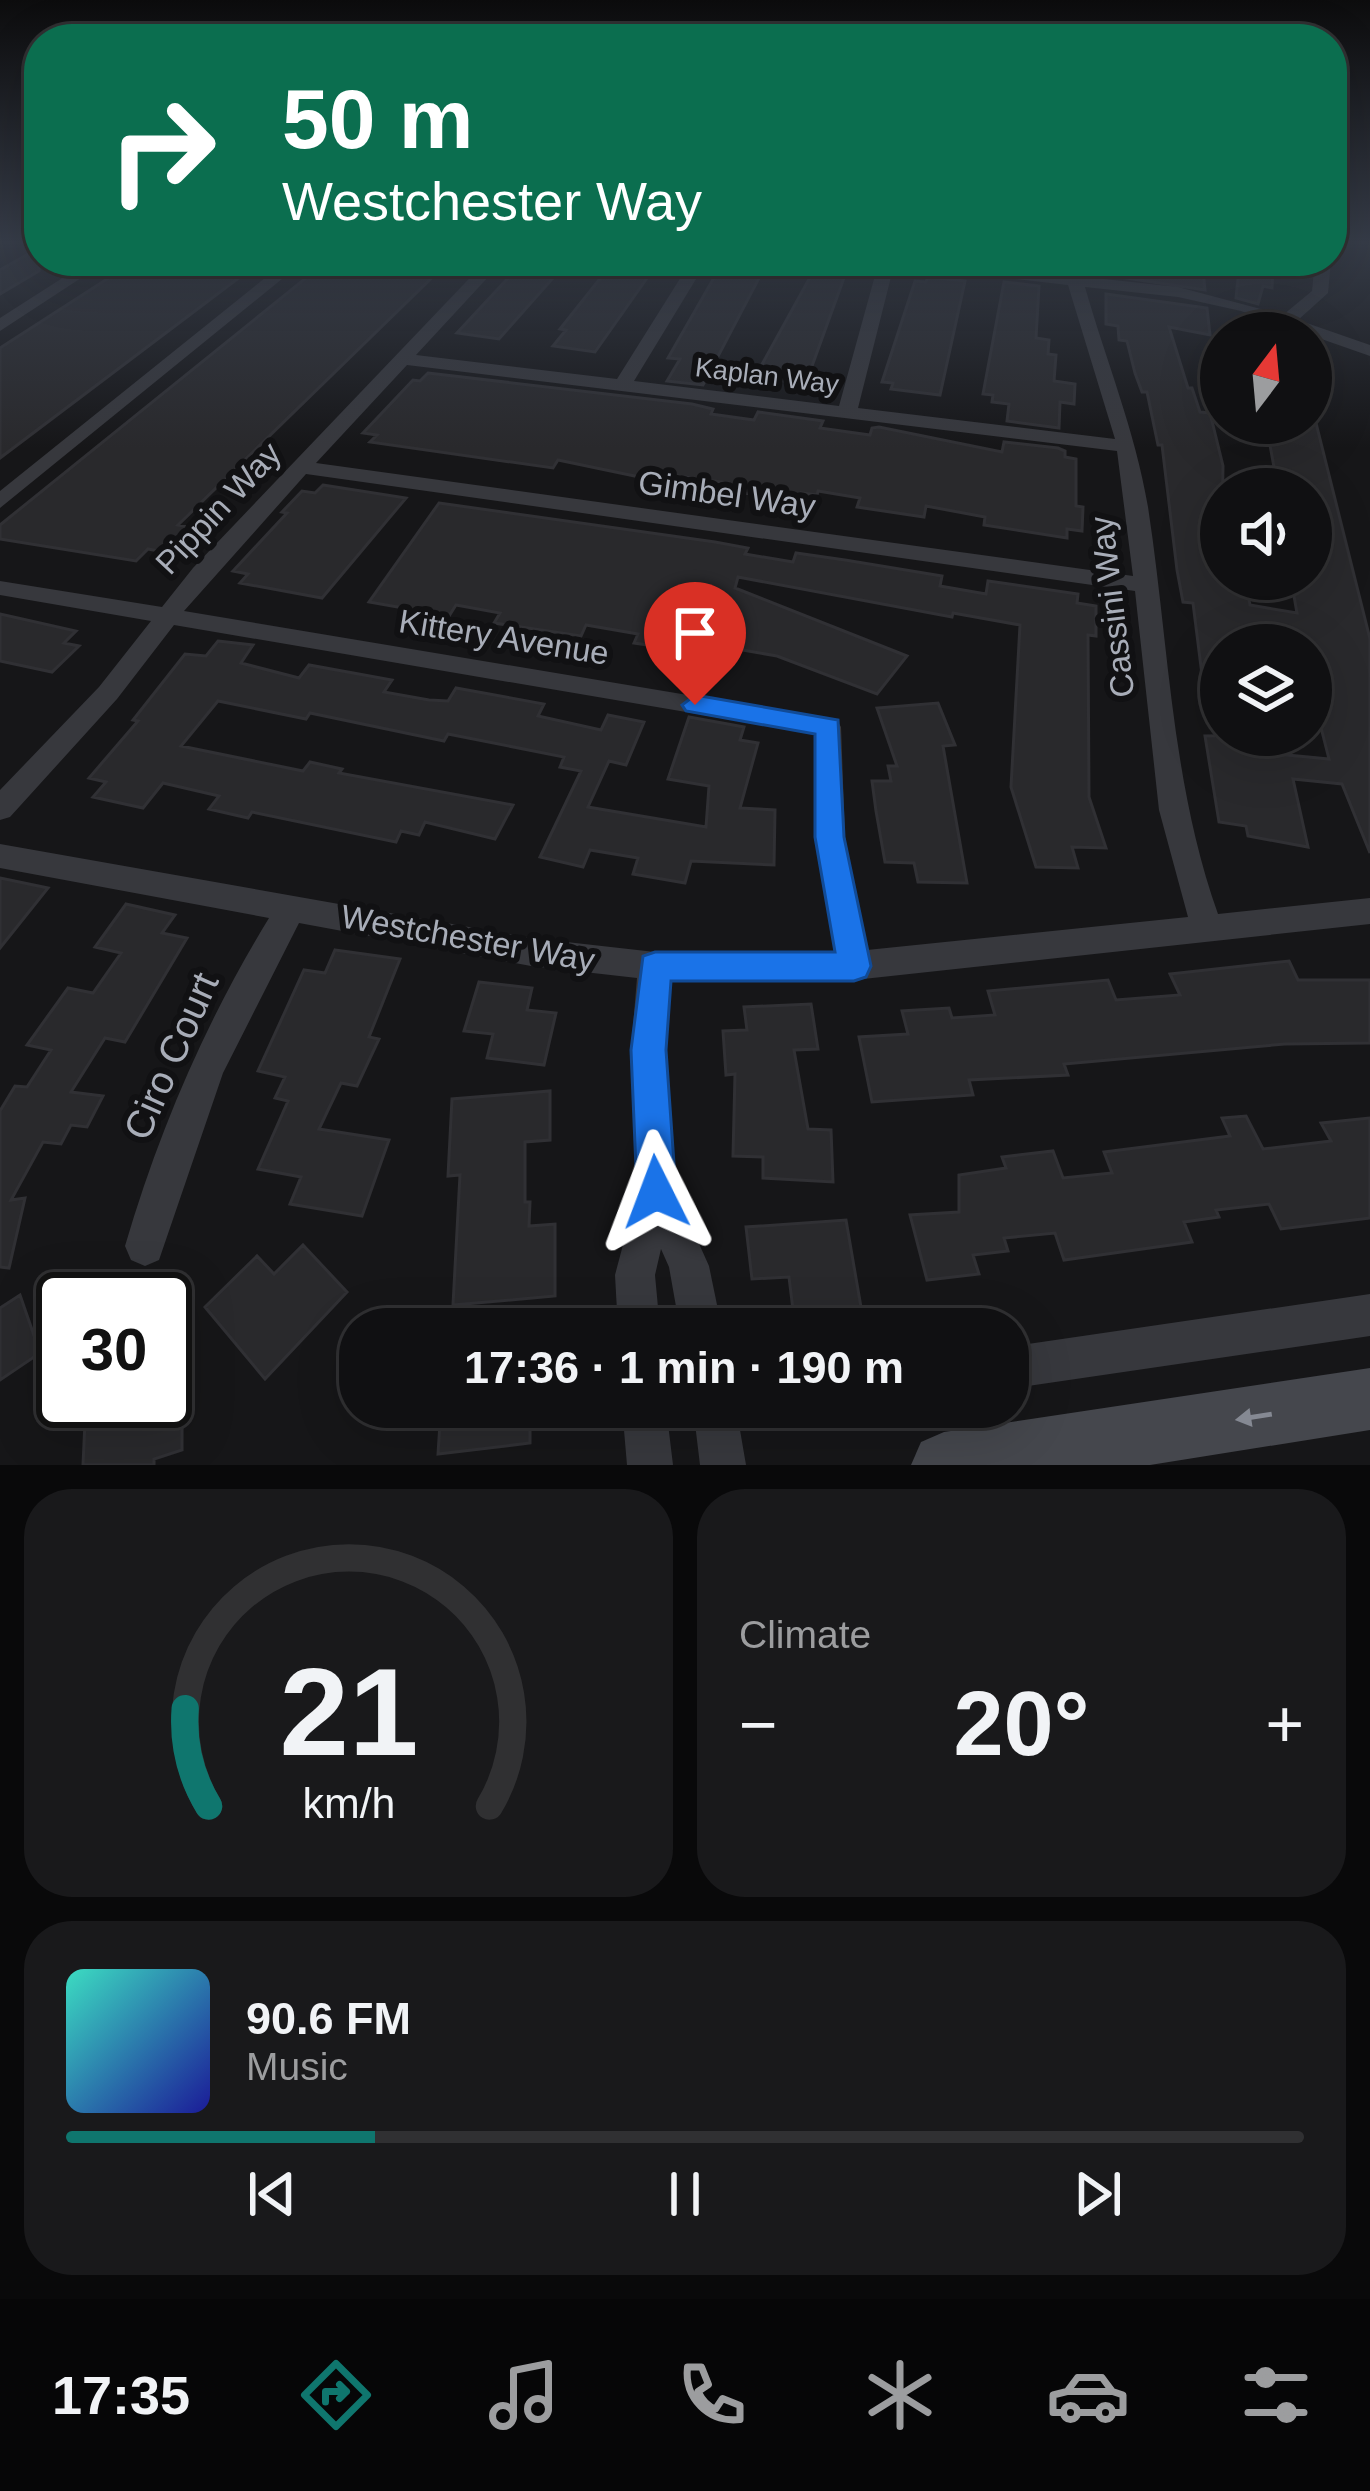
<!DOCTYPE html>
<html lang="en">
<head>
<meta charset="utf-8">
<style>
	:root { --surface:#101012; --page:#19191b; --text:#f1f3f6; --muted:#9c9d9f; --line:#303032; --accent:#0f766e }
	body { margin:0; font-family:Arial,sans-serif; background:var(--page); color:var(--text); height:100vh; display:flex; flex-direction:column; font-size:45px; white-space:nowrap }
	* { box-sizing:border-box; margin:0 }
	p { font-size:39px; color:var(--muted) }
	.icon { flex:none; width:66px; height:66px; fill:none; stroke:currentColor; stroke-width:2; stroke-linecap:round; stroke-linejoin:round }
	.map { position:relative; height:1465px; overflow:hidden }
	.sheet { display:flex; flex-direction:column; gap:24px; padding:24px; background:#09090a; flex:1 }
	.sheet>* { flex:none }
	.hud { position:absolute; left:24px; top:24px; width:1323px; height:252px; border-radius:48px; box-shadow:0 12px 48px #0002,0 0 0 3px var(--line); background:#0b6e4f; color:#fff; overflow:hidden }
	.needle { width:78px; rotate:16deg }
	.tools { position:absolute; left:1200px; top:312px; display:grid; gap:24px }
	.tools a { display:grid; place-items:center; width:132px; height:132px; border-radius:50%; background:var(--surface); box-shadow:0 12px 48px #0002,0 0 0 3px var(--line); font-size:60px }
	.speed { position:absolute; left:36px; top:1272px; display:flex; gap:24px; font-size:60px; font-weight:700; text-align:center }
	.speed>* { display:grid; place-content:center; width:156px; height:156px; border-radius:50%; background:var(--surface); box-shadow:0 12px 48px #0002,0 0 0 3px var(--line); line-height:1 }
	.speed .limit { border:6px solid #111; border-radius:18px; background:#fff; color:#111 }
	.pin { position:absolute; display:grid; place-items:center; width:102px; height:102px; color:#fff; margin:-123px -51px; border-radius:50% 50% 50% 0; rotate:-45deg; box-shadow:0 0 12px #0007 }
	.pin .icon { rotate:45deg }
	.me { position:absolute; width:132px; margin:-66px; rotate:357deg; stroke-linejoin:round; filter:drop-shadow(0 0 9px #0008) }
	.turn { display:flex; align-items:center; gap:42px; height:252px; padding:0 60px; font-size:54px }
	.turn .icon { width:156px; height:156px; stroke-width:2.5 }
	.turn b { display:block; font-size:84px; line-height:102px }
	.big { font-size:90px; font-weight:700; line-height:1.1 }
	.sheet .widget { flex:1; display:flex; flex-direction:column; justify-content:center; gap:18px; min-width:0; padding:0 42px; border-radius:48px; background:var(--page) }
	.sheet .dial { align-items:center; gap:0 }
	.dial svg { height:312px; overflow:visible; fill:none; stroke:var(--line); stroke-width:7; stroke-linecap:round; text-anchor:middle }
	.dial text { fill:var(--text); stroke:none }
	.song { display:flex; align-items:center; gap:36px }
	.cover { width:144px; height:144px; border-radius:18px; background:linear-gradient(135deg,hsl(170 70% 55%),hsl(240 70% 35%)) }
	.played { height:12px; border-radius:6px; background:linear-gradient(90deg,var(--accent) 25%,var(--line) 25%) }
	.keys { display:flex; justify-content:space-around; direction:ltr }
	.heat { display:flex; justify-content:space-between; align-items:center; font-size:66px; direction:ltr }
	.sheet .tiles { flex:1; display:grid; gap:24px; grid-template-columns:1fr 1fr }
	.widget:last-child { grid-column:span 2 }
	.trip { position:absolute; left:339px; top:1308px; width:690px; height:120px; border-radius:48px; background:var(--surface); box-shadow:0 12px 48px #0002,0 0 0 3px var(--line); font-weight:700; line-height:120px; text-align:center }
	.tabs { display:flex; height:192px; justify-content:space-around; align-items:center; background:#060607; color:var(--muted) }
	.tabs .icon { width:84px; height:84px }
	.tabs .selected { color:var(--accent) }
	.tabs b { font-size:54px; color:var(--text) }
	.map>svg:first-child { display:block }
	.building { fill:#29292c; stroke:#303034; stroke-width:3 }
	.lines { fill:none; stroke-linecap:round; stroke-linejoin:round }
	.street { fill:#37383d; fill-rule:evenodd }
	.secondary { fill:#45474d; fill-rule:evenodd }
	.oneway { fill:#858993 }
	.route { fill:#1a73e8; stroke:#114b97; stroke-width:3 }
	.labels { text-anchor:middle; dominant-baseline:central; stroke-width:12; stroke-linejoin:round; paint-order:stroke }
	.far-street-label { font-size:27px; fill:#a8adb8; stroke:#111113 }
	.street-label { font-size:33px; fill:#a8adb8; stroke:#111113 }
	.near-street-label { font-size:39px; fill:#a8adb8; stroke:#111113 }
</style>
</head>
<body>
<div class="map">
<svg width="1370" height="1465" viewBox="0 0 1370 1465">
	<rect width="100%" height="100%" fill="#161618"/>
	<path class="building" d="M39 248V271L0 294V270Z
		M135 261 209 268 220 261H261L0 458V348Z
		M327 261H449L178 525 189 527 163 552 148 549 136 561 0 539V525Z
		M524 261H568L499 339 457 333Z
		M614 261H659L595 352 553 346 566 330 560 329Z
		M768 261 703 385 667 381 680 359 668 358 723 262Z
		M819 261H840L835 274 845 275 808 377 794 375 791 382 755 377Z
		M1106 261H1202L1205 290 1106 275Z
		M1240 261 1273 265 1272 288 1263 286 1258 304 1236 298Z
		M928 277 965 281 940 395 891 389 893 383 882 382 915 281 926 282Z
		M1004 282 1039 286 1036 338 1049 340 1048 354 1056 355 1054 381 1075 384 1074 404 1060 402 1059 428 1007 421 1009 404 992 402 993 395 983 394Z
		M1106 294 1207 308 1210 335 1169 327 1188 388H1192L1200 412 1210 413 1223 466 1221 579H1245L1250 605 1297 613 1291 579H1311V489H1278L1266 423H1316L1370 639V853L1342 784 1293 779 1308 847 1248 836 1246 826 1219 822 1205 736 1274 735 1277 754 1329 759 1311 688V645H1221V706L1206 707 1193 603 1183 602 1177 570 1162 445H1158L1147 392H1142L1135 373 1127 341 1119 340 1118 326 1106 324Z
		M428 373 692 404 713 409 711 414 754 420 758 412 823 421 820 428 870 435 872 428 879 427 1002 452 1004 442 1058 448 1065 451V457L1076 459V506L1083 507 1082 531 1067 529V538L984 525 985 517 926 506 924 517 857 507 860 498 818 491 817 495 801 493 798 501 724 490 728 483 677 476 673 484 558 460 553 468 370 442 377 435 363 433 413 380 420 381Z
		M323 485 406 498 322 598 240 583 248 574 233 571 287 513 282 512 302 491 315 493Z
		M439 503 715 542 748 548 745 554 793 562 796 553 845 560 942 576 940 586 986 594 988 581 1078 594 1077 603 1096 606V636L1088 635 1089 797 1106 848 1072 847 1078 868 1036 867 1011 787 1020 625 953 613 952 617 738 577 735 588 907 656 877 694 777 656 714 645 730 598 701 587 675 649 634 643 638 634 586 625 581 636 494 623 500 613 456 605 449 616 369 602Z
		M0 614 76 631 64 643 79 646 52 672 0 661Z
		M218 641 253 645 241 663 299 678 309 665 392 680 384 692 429 700 448 701 456 688 544 704 538 716 601 730 608 715 644 722 626 765 609 761 588 807 706 827 709 786 668 779 689 717 744 727 740 740 758 743 740 808 775 810 774 865 691 861 685 883 633 874 638 858 590 850 583 867 540 857 581 771 560 767 564 757 448 734 444 741 310 713 306 719 218 701 181 746 303 771 310 762 342 769 339 773 513 805 495 839 425 822 419 835 401 831 396 842 252 812 248 818 209 809 219 796 163 783 143 808 93 797 106 782 89 778 138 721 133 720 185 654 206 656Z
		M938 703 955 745 943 746 967 883 918 882 914 863 885 862 876 811 872 781H891L888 766H897L877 708Z
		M0 878 48 888 0 948Z
		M126 904 175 915 162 933 187 938 125 1042 105 1038 71 1092 103 1096 87 1127 71 1125 61 1144 43 1142 11 1200 25 1198 9 1268 0 1267V1111L15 1086 27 1087 51 1050 27 1045 68 988 93 993 121 953 95 947Z
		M335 950 400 959 369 1037 379 1039 357 1086 341 1083 319 1129 389 1140 362 1216 290 1204 301 1177 258 1169 288 1101 275 1098 285 1077 258 1071 304 970 325 973Z
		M1289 961 1298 980H1370V1043L1285 1044 1064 1064 1068 1075 969 1080 973 1095 872 1102 859 1037 908 1034 902 1011 949 1008 952 1018 995 1015 988 991 1108 980 1116 1000 1180 995 1170 974Z
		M479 982 532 988 527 1010 556 1013 544 1065 487 1058 493 1034 464 1031Z
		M811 1004 818 1049 794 1050 808 1129 831 1130 833 1182 763 1178V1157L733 1156 735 1074 726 1075 723 1031 747 1030 744 1007Z
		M550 1091V1140L525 1142V1202H530L529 1226 555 1224V1296L453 1305 460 1175 448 1176 452 1099Z
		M1246 1116 1263 1149 1331 1141 1321 1123 1370 1118V1218L1281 1229 1269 1204 1216 1210 1219 1217 1184 1222 1192 1242 1064 1260 1055 1233 1004 1238 1008 1251 973 1255 979 1274 927 1280 910 1215 959 1212V1175L1006 1168 1002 1157 1053 1151 1063 1178 1112 1173 1104 1152 1230 1136 1222 1118Z
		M846 1220 862 1313 794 1318 789 1277 752 1279 746 1227Z
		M303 1245 347 1292 265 1379 205 1307 257 1256 274 1274Z
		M20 1295 40 1353 0 1380V1308Z
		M86 1401H182V1450L154 1459V1465H83Z
		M441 1407H530V1443L438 1454Z"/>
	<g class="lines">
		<path class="street" d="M89 261H107L0 331V318Z
			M286 261H304L0 508V491Z
			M486 261H503L416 355 617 379 691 261H707L634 381 839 406 879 261H938L1178 287 1283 315 1312 291 1315 261H1331L1328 293 1298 320 1370 345V356L1241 311 1178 297 1085 287C1106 361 1135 430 1148 507 1169 644 1171 782 1218 914L1370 898V924L854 980H670L665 1050 675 1190 709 1266 722 1329H680L669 1267 661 1249 655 1275 660 1329H618L615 1275 637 1192 631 1050 637 978 531 966 299 923 223 1073 159 1260 145 1266 131 1260 125 1246C159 1130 206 1021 269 918L0 868V844L531 938 655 952H835L815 837V734L174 625 117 699 10 817 0 820V790L99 687 151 621 0 595V581L162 607 193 568ZM894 265 1068 285 1115 439 858 408ZM407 365 1117 451 1133 576 316 463ZM306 474 1135 591 1159 810 1188 917 867 950 845 837 841 727 837 720 184 611Z
			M1370 1294V1336L1008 1389V1347Z
			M622 1407H666L673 1465H627Z
			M693 1407H768L761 1422 740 1430 746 1465H700Z"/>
		<path class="secondary" d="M1370 1368V1430L1150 1465H911L921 1442 944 1432Z"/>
	</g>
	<defs><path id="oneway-solid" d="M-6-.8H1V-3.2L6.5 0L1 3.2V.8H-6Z" transform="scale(3)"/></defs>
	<use class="oneway" href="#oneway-solid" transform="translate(1254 1417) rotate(171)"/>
	<linearGradient id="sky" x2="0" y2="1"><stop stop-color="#0c0c0d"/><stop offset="0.54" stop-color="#363c48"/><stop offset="1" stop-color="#363c48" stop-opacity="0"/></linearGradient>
	<rect width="1370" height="448" fill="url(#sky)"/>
	<path class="route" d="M695 695 838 720 844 837 871 966 866 977 854 981H671L666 1050 676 1192 670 1206 656 1212 643 1206 637 1192 631 1050 643 956 655 952H835L815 837V734L686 711 682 705Z"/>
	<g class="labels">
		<g class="far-street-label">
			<text transform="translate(767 376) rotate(7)">Kaplan Way</text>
		</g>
		<g class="street-label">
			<text transform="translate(727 494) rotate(8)">Gimbel Way</text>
			<text transform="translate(218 508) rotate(-47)">Pippin Way</text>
			<text transform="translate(1112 607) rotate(-97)">Cassini Way</text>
			<text transform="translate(504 637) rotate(9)">Kittery Avenue</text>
			<text transform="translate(468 938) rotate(10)">Westchester Way</text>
		</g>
		<g class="near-street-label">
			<text transform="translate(171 1056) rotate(-66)">Ciro Court</text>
		</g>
	</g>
</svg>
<div class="tools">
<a><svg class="needle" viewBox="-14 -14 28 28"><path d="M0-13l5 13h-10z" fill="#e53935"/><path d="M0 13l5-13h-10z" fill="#9c9d9f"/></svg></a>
<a><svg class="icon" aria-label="sound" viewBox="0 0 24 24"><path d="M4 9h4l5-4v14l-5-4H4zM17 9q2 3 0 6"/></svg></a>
<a><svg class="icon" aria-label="layers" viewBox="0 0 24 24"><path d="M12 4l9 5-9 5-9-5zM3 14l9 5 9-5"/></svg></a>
</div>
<div class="speed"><div class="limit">30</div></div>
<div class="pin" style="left:695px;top:705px;background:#d93025"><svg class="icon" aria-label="arrive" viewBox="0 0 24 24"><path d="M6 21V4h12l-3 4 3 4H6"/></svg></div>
<svg class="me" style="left:656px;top:1192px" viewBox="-20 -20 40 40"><path d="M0-17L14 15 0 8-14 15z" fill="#1a73e8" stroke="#fff" stroke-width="4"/></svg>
<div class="trip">17:36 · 1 min · 190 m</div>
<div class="hud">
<div class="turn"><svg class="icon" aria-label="right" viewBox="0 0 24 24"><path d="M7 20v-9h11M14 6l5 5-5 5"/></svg><div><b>50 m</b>Westchester Way</div></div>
</div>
</div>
<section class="sheet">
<div class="tiles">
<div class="widget dial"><svg viewBox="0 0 100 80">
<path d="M14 69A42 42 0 1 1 86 69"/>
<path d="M14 69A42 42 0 0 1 8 44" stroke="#0f766e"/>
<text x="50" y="56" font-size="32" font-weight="700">21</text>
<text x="50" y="72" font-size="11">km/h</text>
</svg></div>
<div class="widget"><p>Climate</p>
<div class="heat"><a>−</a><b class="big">20°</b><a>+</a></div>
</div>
<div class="widget">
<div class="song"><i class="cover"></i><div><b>90.6 FM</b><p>Music</p></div></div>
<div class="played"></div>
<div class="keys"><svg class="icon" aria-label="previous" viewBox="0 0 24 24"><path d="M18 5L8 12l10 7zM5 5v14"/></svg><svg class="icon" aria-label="pause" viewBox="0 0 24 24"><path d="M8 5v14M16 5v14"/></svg><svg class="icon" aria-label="next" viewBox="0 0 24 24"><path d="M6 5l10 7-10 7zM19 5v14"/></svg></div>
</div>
</div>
</section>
<nav class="tabs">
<b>17:35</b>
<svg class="icon selected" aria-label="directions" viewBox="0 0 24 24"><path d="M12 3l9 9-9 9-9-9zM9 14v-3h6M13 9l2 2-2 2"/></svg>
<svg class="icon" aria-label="music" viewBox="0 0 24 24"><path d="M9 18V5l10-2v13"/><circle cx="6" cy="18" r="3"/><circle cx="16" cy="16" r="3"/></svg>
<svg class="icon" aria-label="phone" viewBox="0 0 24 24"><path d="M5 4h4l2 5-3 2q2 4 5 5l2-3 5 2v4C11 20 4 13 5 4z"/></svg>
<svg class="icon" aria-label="climate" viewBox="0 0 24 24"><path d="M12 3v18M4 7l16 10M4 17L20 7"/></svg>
<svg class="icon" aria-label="car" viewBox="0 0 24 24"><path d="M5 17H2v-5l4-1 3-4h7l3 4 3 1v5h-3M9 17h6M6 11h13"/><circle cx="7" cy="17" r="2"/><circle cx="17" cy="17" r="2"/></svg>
<svg class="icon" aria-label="filters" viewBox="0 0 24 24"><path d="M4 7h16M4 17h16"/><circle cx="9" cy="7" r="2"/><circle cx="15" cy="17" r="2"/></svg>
</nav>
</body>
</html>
